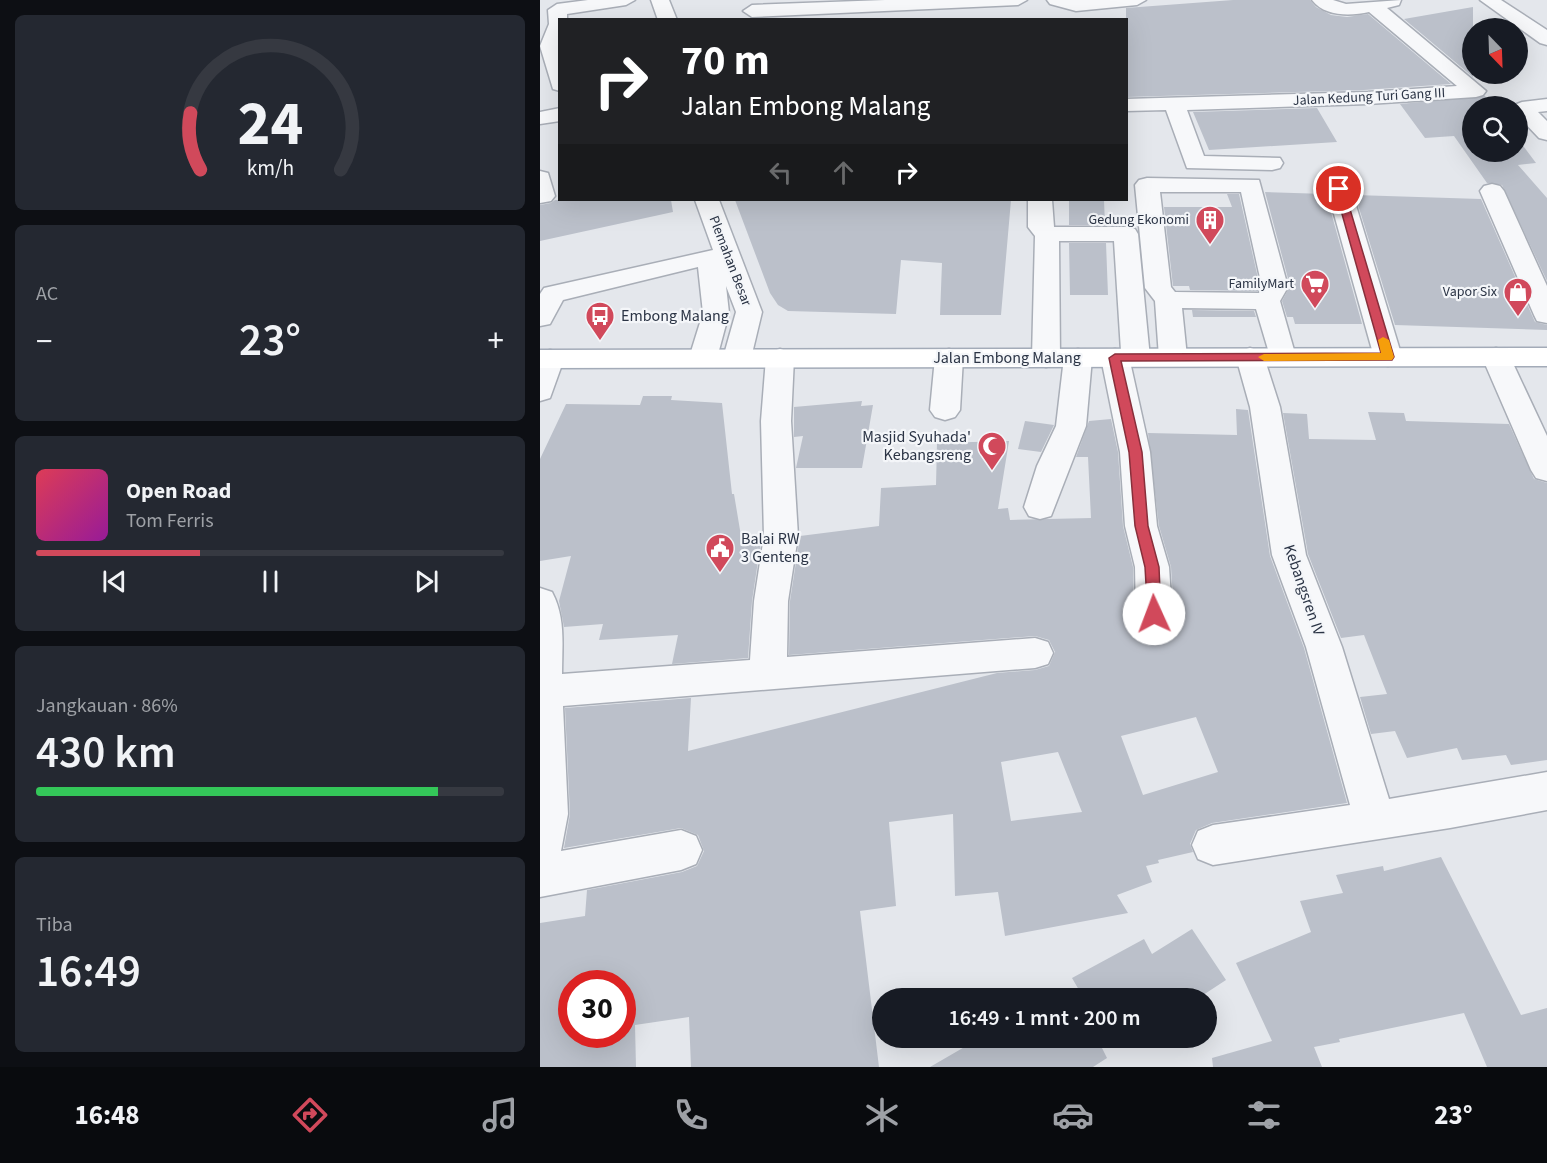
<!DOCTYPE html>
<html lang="id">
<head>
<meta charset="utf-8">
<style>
	:root { --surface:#171b24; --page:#242831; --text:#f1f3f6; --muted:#9ea1a6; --line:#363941; --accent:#d1495b }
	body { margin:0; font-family:"Source Sans 3",sans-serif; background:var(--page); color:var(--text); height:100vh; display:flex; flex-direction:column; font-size:22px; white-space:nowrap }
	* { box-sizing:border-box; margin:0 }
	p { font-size:20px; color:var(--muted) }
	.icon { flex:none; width:33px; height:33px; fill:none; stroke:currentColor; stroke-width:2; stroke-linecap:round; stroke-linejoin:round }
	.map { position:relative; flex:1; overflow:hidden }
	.panel { display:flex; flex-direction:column; gap:15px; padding:15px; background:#0d0f14; width:540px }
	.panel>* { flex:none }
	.hud { position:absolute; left:18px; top:18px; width:570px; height:183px; border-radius:0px; box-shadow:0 6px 24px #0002; background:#202124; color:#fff; overflow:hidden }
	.needle { width:39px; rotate:157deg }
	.fabs { position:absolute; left:922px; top:18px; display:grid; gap:12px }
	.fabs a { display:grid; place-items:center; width:66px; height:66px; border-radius:50%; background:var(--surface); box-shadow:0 6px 24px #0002; font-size:30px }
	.speed { position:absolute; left:18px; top:970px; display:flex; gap:12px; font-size:30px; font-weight:700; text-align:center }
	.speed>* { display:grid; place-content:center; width:78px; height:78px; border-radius:50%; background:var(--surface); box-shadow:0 6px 24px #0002; line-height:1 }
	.speed .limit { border:9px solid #d22; background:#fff; color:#111 }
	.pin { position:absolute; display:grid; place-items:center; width:51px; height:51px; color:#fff; margin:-26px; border:3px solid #fff; border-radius:50%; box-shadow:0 2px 6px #0007 }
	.me { position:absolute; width:66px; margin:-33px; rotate:358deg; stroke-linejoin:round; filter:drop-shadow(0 0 4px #0008) }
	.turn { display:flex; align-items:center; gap:21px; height:126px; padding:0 24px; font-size:27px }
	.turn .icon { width:78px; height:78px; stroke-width:2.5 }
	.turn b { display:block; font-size:42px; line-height:51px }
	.lanes { display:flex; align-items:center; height:57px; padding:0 24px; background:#0003; justify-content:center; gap:30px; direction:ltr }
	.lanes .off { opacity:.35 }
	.big { font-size:45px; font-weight:600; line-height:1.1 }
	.panel .tile { flex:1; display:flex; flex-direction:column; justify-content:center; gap:9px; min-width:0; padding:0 21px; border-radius:9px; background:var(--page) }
	.panel .dial { align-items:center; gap:0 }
	.dial svg { height:156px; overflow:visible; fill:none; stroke:var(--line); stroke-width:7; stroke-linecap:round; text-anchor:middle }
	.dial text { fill:var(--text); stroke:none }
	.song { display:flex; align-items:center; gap:18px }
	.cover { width:72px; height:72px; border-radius:9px; background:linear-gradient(135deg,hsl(350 70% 55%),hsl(300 70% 35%)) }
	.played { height:6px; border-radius:3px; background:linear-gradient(90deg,var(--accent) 35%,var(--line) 35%) }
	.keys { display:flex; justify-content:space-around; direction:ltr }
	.heat { display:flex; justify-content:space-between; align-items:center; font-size:33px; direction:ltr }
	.charge { height:9px; border-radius:4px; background:linear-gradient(90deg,#34c759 86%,var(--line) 0) }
	.trip { position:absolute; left:332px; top:988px; width:345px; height:60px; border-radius:30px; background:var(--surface); box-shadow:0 6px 24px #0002; font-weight:600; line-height:60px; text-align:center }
	.tab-bar { display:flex; height:96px; justify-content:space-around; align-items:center; background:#090b0e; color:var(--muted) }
	.tab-bar .icon { width:42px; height:42px }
	.tab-bar .on { color:var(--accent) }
	.tab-bar b { font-size:27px; color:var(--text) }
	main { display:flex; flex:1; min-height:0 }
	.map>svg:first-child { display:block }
	.building { fill:#bbc0ca; fill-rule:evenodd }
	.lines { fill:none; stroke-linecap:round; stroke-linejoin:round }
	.minor-casing { stroke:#a9aeb7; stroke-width:3 }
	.major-casing { stroke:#a3abb8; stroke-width:3 }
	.minor { fill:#f7f8fa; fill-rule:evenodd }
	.major { fill:#fff; fill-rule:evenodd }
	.route { fill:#d1495b; stroke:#882f3b; stroke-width:1.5 }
	.slow { fill:#f59e0b }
	.labels { text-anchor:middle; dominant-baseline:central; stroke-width:4.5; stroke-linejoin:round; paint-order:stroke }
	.far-street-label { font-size:14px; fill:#2b3445; stroke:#f4f6f9 }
	.far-poi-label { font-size:14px; fill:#2b3445; stroke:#f4f6f9; text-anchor:end }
	.poi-label { font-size:16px; fill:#2b3445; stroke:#f4f6f9; text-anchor:start }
	.street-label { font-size:16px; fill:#2b3445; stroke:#f4f6f9 }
</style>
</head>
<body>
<main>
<section class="panel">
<div class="tile dial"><svg viewBox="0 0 100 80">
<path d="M14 69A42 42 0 1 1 86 69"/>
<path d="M14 69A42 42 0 0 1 9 40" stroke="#d1495b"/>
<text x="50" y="56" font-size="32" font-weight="700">24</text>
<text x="50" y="72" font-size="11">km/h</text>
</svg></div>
<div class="tile"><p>AC</p>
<div class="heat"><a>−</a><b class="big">23°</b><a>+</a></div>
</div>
<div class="tile">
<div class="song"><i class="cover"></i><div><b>Open Road</b><p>Tom Ferris</p></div></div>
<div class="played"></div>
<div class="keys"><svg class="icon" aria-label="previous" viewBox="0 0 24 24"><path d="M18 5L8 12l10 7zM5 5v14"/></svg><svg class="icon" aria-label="pause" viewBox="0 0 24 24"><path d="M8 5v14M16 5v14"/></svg><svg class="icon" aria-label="next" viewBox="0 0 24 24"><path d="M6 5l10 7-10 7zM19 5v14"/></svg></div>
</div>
<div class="tile"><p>Jangkauan · 86%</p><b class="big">430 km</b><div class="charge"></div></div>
<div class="tile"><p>Tiba</p><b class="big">16:49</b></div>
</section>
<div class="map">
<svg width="1007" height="1067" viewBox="0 0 1007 1067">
	<rect width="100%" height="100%" fill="#e4e7ec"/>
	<path class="building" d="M693 0H770L776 7 791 15 807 17 828 14 911 84 824 90 586 97V8Z
		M933 7V77L864 19Z
		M945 96 953 106H933V152H978V139L996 163 978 165 1007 198V281L962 185 947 183 914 136 885 138 860 104Z
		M777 108 797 142 669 150 653 112Z
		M725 192 786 194 822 324H755L753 317H747L742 301 750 286Z
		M687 194H699L720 287 718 291 650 290 649 286H633L624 207H692Z
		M815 195 941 199 995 322 1007 325V330L855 325Z
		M15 200H131L133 212 0 241V205L11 203Z
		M195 200H471L461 315H400L402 263 361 260 356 314 248 311 238 305 230 293Z
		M529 200H564L565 225H529Z
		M529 243H566L568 295H530Z
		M652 310 714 311 716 317H653Z
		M103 396H132L131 400 182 403 192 494H194L202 542 221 541 212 601 208 658 132 664 138 635 59 640 63 624 24 627 19 601 31 556 0 561V459L26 404 100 405Z
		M322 401 321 406 333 405 322 468H256L263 436 254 437V407Z
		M696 409 708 410 730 556 764 648 807 803 672 823 656 830 650 844 653 852 618 860 619 863 606 866 612 882 577 895 588 913 465 936 458 892 415 896 413 814 349 822 356 906 320 911 339 1067H151L149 1017 95 1025 96 1067H0V923L45 916 47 890 142 872 157 866 164 851 158 835 141 828 24 848 30 814 25 708 151 698 148 751 457 673 495 670 509 666 515 652 509 640 495 636 249 655 250 601 260 536 339 526 341 488 396 485 397 443 469 441 458 509 468 508 470 520 551 518 548 457H536L549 421 571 419 578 452 583 526 593 567 594 615 601 626 613 630 627 626 634 614 631 567 619 526 608 433 697 435ZM656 717 678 772 603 795 581 736ZM518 752 542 812 471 821 461 762ZM32 984H82V1035H32Z
		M828 412 864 413 866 421 969 424 994 479 1007 483V760L971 765 966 755 922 760 917 748 867 758 855 731 831 734 820 697 847 694 824 635 801 638 768 554 743 413 767 414 769 439 836 440Z
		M485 421 514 425 501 452 478 449Z
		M901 857 981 1015 1007 1008V1067H947L924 1013 799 1039 800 1042 774 1047 782 1067H673L672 1058 732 1041 696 963 771 932 760 901 803 893 796 875 843 866 844 871Z
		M652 929 686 980 657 999H523L539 990 532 978 604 939 612 954Z
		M440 1038H561L558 1040 567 1058 553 1067H390Z"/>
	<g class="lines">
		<g class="minor-casing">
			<path id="minor" d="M48 0H95L86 5 27 14V20H20V91L13 89 0 46 9 24 8 10 17 4Z
				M111 0H129L137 20H118Z
				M345 0H487L478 5 212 17 203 11 212 5Z
				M507 0H606L597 5 536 11 510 4Z
				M772 0H793L806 4 861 0 859 5 847 8 946 91 943 95 936 97 828 104 647 110 664 156 740 158 743 163 740 168 732 170 647 168 626 110 586 111V99L828 92 917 86 829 12C811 16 785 17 772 0Z
				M940 0H961L1007 30V45L1000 43Z
				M1007 99V111L998 112 1007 121V140L999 138 978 116V106H972L982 102Z
				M20 108V121L0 124V112Z
				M0 171 8 173 15 196 11 201 0 203Z
				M607 178 719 180 748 287 740 301 756 357 752 363 742 366 732 363 716 309 642 308 647 357 643 363 633 366 623 363 619 357 615 301 605 288 595 185 599 180ZM620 192H701L722 287 719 293 635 292 631 287Z
				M799 182 807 184 811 189 862 357 858 363 848 366 838 363 834 357 787 189 791 184Z
				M952 184 960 186 964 191 1007 286V323L997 321 994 315 940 191 944 186Z
				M155 200H179L222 312 211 358 207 364 197 367 187 364 183 358 196 312 186 286 189 313 177 358 173 364 163 367 153 364 149 358 163 313 158 267 23 300 10 324 0 326V294L4 288 173 250Z
				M488 200H512L514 227H586L595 229 598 234 610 358 606 364 591 366 610 452 617 526 629 567 632 614 626 624 614 628 602 624 596 614 595 567 585 526 580 452 561 358 565 352 575 349 581 351 574 241H519L520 358 516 364 506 367 496 364 492 358 495 236 488 227Z
				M710 348 720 351 724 357 740 407 766 555 802 647 849 799 1007 772V810L910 828 673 865 658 859 652 845 658 831 673 825 810 805 766 647 732 555 710 407 696 357 700 351Z
				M956 348 966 351 970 357 1007 436V481L996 478 991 470 942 357 946 351Z
				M240 349 250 352 254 358 251 421 258 536 248 601 247 657 495 638 508 642 513 653 508 664 495 668 23 706 28 814 21 851 141 830 156 836 162 850 156 864 141 870 0 897V588L12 592C26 618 22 646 22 674L210 660 214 601 224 536 221 421 226 358 230 352Z
				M409 349 419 352 423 358 420 410 415 417 405 420 395 417 390 410 395 358 399 352Z
				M538 349 548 352 552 358 546 426 511 516 500 519 489 516 484 507 497 466 516 426 524 358 528 352Z
				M10 350 20 352 24 359 10 398 0 401V353Z"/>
		</g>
		<g class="major-casing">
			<path id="major" d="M1007 348V366L0 368V350Z"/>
		</g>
		<use href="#minor" class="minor"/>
		<use href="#major" class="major"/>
	</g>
	<path class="route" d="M799 186 804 189 854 357 852 360 581 361 602 452 608 526 619 567 621 614 619 618H608L605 567 595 526 589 452 569 358 575 354 841 353 795 189Z"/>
	<path class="slow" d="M843 337 849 340 854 357 852 360 724 361 718 357 724 354 841 353 838 340Z"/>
	<defs>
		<g id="building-pin" transform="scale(1.5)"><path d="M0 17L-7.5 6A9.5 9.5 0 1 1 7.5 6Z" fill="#d1495b" stroke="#f4f6f9"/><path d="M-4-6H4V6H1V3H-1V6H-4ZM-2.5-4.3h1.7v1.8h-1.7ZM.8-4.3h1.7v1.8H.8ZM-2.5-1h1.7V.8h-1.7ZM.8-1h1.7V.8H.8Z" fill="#fff"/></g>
		<g id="supermarket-pin" transform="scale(1.5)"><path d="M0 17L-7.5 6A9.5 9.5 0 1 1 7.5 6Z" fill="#d1495b" stroke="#f4f6f9"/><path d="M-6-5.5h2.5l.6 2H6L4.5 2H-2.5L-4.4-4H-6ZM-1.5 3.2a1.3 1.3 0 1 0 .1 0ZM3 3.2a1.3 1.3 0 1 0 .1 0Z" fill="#fff"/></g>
		<g id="shop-pin" transform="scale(1.5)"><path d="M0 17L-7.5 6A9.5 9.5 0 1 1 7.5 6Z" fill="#d1495b" stroke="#f4f6f9"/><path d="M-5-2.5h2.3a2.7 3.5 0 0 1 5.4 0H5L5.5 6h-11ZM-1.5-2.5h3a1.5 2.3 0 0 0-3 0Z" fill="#fff"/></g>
		<g id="bus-pin" transform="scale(1.5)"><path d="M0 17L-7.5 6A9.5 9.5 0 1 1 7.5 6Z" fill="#d1495b" stroke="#f4f6f9"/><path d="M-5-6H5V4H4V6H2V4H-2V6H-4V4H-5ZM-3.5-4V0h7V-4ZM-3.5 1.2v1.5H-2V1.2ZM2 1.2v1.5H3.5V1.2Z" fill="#fff"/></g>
		<g id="mosque-pin" transform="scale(1.5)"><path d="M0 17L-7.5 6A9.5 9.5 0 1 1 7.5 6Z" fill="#d1495b" stroke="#f4f6f9"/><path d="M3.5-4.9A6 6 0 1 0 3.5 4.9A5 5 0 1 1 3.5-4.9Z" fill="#fff"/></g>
		<g id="civic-pin" transform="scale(1.5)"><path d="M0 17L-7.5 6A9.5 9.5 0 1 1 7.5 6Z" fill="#d1495b" stroke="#f4f6f9"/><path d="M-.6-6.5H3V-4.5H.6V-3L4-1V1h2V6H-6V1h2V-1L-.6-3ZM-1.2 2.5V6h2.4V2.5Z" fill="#fff"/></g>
	</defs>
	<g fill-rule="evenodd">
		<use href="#building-pin" x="670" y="220"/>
		<use href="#supermarket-pin" x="775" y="284"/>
		<use href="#shop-pin" x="978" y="292"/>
		<use href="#bus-pin" x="60" y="316"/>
		<use href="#mosque-pin" x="452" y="446"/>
		<use href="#civic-pin" x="180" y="548"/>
	</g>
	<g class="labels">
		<g class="far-street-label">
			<text transform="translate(829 97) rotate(-3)">Jalan Kedung Turi Gang III</text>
			<text transform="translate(190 261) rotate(69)">Plemahan Besar</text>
		</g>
		<g class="far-poi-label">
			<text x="649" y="220">Gedung Ekonomi</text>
			<text x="754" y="284">FamilyMart</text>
			<text x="957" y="292">Vapor Six</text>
		</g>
		<g class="poi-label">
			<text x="81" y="316">Embong Malang</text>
			<text x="431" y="437" text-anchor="end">Masjid Syuhada'<tspan x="431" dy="18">Kebangsreng</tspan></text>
			<text x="201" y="539">Balai RW<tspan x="201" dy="18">3 Genteng</tspan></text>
		</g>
		<g class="street-label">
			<text x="467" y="358">Jalan Embong Malang</text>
			<text transform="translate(764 590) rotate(71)">Kebangsren IV</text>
		</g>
	</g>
</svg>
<div class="fabs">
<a><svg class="needle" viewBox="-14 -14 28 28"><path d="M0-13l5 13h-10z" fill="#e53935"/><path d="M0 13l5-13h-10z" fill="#9ea1a6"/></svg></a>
<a><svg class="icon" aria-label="search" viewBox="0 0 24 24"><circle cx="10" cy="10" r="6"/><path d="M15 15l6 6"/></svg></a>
</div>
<div class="speed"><div class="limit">30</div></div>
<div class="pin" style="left:799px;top:189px;background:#d93025"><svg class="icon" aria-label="arrive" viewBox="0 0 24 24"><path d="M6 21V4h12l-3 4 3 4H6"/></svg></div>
<svg class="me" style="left:614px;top:614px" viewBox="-20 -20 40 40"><circle r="19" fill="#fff"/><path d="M0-13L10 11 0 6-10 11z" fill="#d1495b"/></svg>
<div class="trip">16:49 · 1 mnt · 200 m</div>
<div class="hud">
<div class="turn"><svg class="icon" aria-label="right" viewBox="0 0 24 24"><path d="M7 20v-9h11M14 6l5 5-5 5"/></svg><div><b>70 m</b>Jalan Embong Malang</div></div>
<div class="lanes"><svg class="icon off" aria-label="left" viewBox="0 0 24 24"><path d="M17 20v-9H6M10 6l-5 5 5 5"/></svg><svg class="icon off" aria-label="ahead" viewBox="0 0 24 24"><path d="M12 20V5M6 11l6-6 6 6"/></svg><svg class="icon" aria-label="right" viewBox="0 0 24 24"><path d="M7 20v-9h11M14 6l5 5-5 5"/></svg></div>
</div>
</div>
</main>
<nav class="tab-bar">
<b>16:48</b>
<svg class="icon on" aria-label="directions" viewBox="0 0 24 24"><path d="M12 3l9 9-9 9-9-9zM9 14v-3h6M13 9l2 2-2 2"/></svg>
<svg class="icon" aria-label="music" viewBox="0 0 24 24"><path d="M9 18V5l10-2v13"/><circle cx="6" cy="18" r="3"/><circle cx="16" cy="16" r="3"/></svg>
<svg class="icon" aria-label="phone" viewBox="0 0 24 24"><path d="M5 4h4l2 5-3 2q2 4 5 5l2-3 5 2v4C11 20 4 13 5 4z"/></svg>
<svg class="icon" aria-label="climate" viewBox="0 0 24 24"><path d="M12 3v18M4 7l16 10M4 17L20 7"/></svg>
<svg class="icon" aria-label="car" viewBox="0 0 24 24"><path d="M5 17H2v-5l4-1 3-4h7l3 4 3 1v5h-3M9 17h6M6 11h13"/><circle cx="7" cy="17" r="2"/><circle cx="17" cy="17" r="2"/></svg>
<svg class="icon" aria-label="filters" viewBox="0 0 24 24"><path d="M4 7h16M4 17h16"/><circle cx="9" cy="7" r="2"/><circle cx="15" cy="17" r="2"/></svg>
<b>23°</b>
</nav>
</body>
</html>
